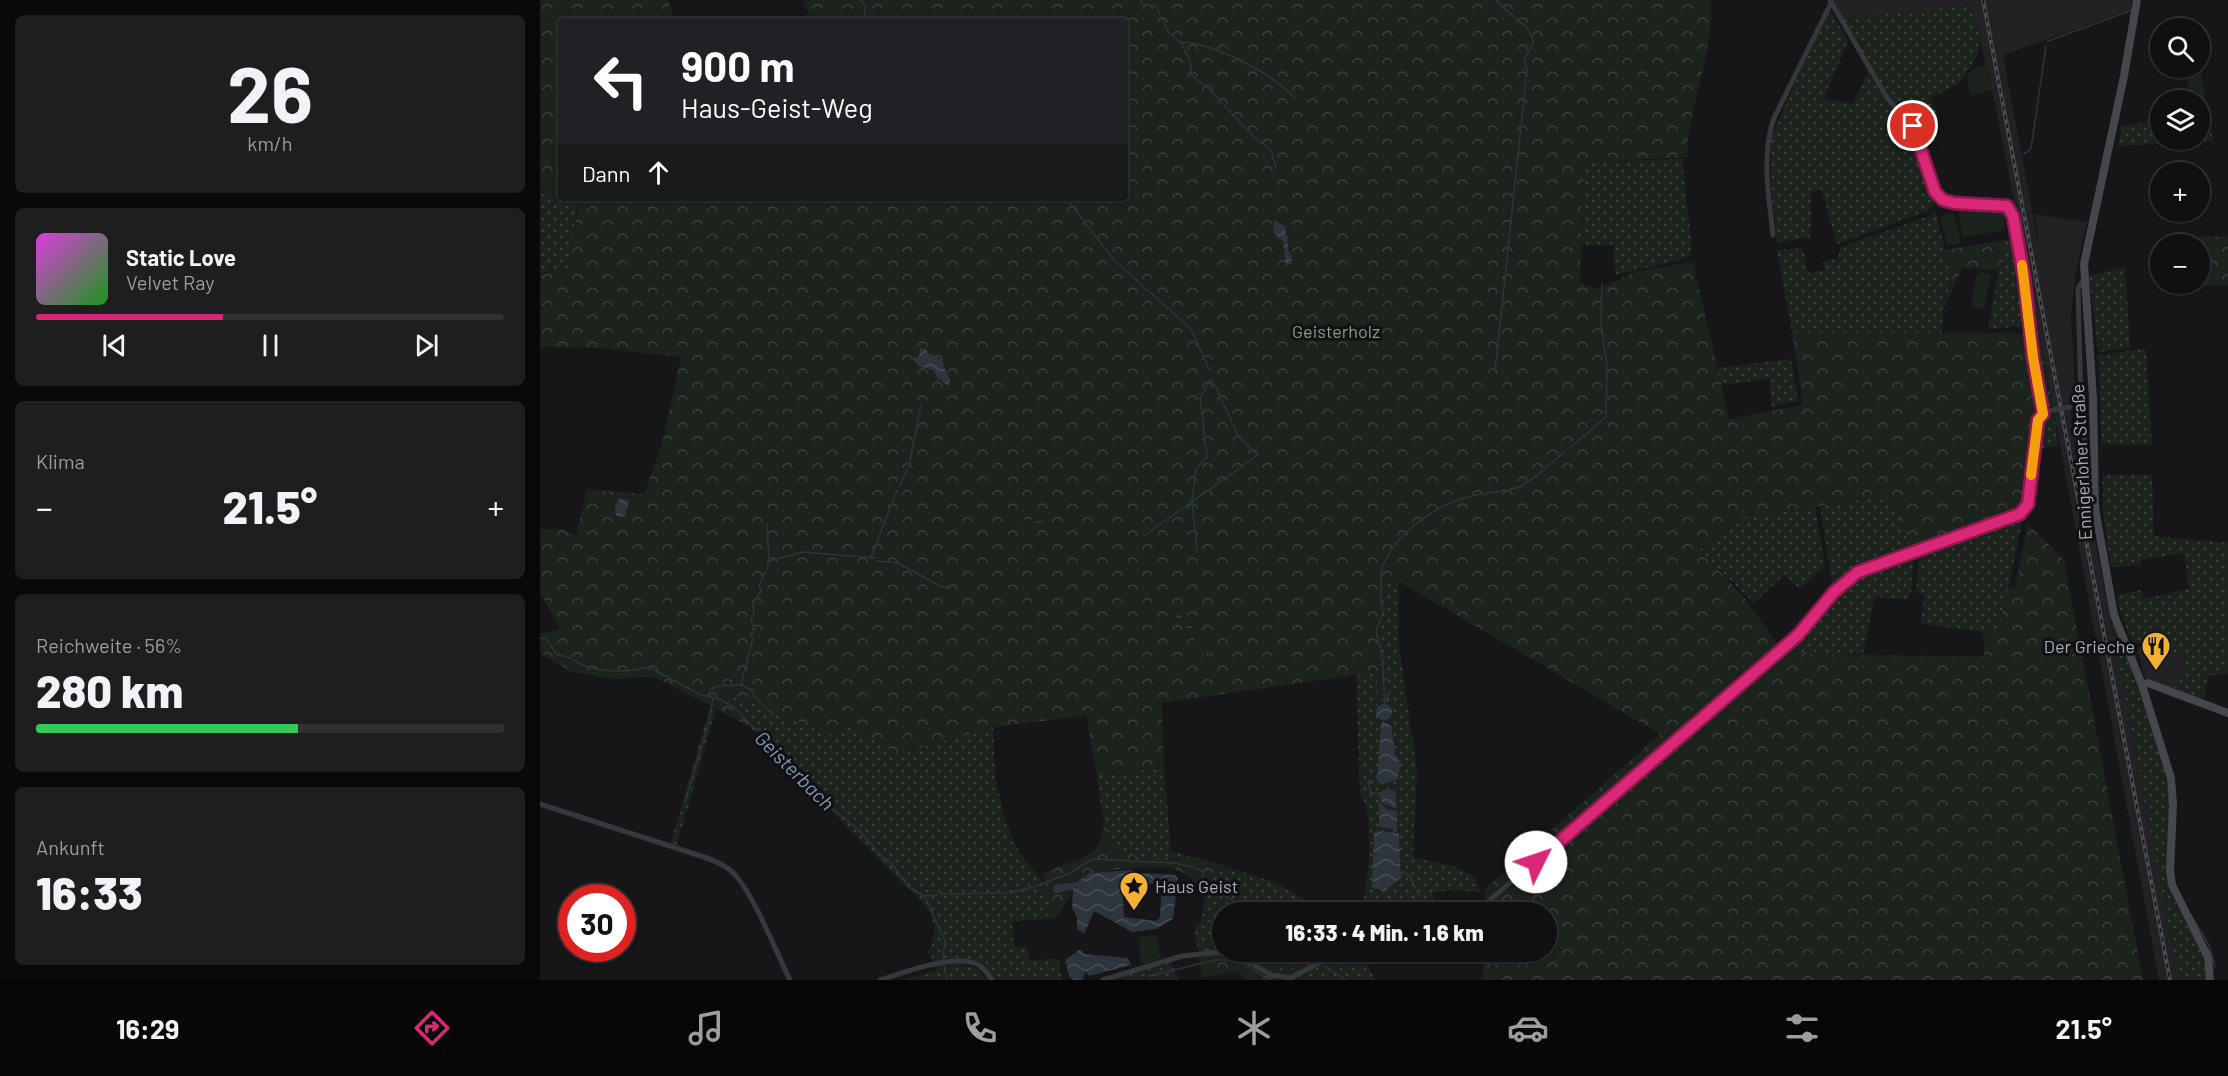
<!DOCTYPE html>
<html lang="de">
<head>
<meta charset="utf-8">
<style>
	:root { --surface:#101012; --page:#1e1e20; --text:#f1f3f6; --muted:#9c9d9f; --line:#303032; --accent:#db2777 }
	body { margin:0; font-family:Barlow,sans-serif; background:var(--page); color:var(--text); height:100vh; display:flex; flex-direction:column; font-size:22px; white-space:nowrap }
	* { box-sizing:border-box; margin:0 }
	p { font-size:20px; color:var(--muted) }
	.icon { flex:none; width:33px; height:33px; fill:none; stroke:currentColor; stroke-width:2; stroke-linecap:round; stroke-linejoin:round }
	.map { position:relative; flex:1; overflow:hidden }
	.panel { display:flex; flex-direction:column; gap:15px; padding:15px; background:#09090a; width:540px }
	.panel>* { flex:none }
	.guide { position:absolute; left:18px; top:18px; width:570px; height:183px; border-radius:6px; box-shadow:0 2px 4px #0004,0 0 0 2px var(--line); background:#202124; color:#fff; overflow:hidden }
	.buttons { position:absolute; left:1610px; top:18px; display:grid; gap:12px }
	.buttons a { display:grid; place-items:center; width:60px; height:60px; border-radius:50%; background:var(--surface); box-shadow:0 2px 4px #0004,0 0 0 2px var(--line); font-size:30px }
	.speed { position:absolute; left:18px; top:884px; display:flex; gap:12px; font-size:30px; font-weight:700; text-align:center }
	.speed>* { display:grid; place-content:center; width:78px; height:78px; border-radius:50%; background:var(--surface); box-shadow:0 2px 4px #0004,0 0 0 2px var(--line); line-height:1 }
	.speed .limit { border:9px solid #d22; background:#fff; color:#111 }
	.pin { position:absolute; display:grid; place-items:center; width:51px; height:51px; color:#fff; margin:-26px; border:3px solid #fff; border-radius:50%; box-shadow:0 2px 6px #0007 }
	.me { position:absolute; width:66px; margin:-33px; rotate:49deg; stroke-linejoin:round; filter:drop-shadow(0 0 4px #0008) }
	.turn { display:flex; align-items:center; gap:21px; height:126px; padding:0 24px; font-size:27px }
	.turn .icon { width:78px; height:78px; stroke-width:2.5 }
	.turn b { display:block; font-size:42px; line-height:51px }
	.then { display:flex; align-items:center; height:57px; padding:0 24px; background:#0003; gap:12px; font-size:22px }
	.big { font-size:45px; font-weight:800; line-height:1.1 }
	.panel .tile { flex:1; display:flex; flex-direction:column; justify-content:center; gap:9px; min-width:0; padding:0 21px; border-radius:9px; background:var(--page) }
	.panel .dial { align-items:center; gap:0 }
	.dial b { font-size:78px; line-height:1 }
	.song { display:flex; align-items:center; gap:18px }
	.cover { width:72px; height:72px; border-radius:9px; background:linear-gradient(135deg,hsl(300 70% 55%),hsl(120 70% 35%)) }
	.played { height:6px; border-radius:3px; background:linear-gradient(90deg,var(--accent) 40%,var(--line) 40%) }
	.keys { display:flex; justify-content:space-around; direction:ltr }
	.heat { display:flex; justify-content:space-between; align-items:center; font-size:33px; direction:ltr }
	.charge { height:9px; border-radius:4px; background:linear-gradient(90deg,#34c759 56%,var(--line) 0) }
	.trip { position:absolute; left:672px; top:902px; width:345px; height:60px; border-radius:30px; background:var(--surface); box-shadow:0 2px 4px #0004,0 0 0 2px var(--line); font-weight:800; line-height:60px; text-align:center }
	.tab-bar { display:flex; height:96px; justify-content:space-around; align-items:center; background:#060607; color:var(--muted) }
	.tab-bar .icon { width:42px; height:42px }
	.tab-bar .active { color:var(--accent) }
	.tab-bar b { font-size:27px; color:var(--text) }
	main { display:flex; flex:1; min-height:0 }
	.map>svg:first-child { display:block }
	.built { fill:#222225 }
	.grass { fill:url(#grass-dots); fill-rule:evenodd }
	.forest { fill:url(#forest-crowns); fill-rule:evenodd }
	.wetland { fill:url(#wetland-marsh) }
	.park { fill:#1c231d }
	.water { fill:url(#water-waves) }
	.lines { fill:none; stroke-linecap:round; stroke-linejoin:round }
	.stream { stroke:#2c353c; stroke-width:1.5 }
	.street { stroke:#37383d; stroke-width:5 }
	.secondary { stroke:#45474d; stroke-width:8 }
	.rail-casing { stroke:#4a4c52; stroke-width:4 }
	.rail { stroke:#111113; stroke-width:1.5; stroke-dasharray:4.5; stroke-linecap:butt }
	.street-bridge { stroke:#37383d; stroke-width:5 }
	.route-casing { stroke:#8e194d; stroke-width:15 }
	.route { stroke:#db2777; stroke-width:10 }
	.slow { stroke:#f59e0b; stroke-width:10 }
	.labels { text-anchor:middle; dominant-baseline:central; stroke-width:6; stroke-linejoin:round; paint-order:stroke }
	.park-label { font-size:18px; fill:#7fa381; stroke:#111113 }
	.street-label { font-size:18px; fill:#a8adb8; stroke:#111113 }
	.poi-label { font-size:18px; fill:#a8adb8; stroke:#111113; text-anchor:end }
	.water-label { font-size:20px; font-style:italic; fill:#7f9bb3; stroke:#111113 }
</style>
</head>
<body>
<main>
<section class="panel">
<div class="tile dial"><b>26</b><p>km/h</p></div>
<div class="tile">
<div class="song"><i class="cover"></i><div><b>Static Love</b><p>Velvet Ray</p></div></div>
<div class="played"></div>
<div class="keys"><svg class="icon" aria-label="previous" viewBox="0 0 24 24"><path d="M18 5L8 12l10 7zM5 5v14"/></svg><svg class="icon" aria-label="pause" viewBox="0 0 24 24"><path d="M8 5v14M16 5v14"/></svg><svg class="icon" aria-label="next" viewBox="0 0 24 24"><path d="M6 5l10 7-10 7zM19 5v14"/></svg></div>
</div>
<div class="tile"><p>Klima</p>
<div class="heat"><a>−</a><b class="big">21.5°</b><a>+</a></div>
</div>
<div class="tile"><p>Reichweite · 56%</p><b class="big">280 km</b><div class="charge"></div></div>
<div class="tile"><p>Ankunft</p><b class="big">16:33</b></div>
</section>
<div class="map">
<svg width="1688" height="980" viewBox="0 0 1688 980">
	<defs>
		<pattern id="grass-dots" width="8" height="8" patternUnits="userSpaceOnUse" patternTransform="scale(1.5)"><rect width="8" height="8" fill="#1c231d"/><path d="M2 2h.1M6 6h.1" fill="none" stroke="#3a403c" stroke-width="1.8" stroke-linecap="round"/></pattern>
		<pattern id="forest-crowns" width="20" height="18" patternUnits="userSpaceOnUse" patternTransform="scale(1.5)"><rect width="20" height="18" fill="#1c231d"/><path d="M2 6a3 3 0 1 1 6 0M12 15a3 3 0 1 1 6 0" fill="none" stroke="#3a403c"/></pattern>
		<pattern id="wetland-marsh" width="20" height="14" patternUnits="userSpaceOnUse" patternTransform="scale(1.5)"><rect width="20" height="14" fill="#1c231d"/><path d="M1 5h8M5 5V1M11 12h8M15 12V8" fill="none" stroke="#3a403c"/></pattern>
		<pattern id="water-waves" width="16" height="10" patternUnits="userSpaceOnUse" patternTransform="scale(1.5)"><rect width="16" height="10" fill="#2c353c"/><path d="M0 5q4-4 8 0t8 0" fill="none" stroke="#485056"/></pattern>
	</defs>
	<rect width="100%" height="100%" fill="#161618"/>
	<path class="built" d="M1293 0H1591V9L1463 55 1499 248 1495 214 1547 222 1535 277 1531 316 1536 398 1529 403 1639 980H1619L1492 294 1455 104 1432 5 1303 19Z
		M1596 647 1644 653 1645 671 1634 689 1605 678Z"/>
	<path class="grass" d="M1432 5C1436 21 1443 39 1437 56 1433 65 1426 71 1422 81L1390 99 1398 115 1391 118 1399 140 1382 146 1375 123 1348 96 1303 19Z
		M1289 8 1308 41 1284 99 1313 103 1328 73 1345 100 1371 127 1394 205 1388 211 1297 244 1281 189 1271 192V237L1237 243 1231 184V137Z
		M1666 98 1673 141 1578 146 1582 126 1620 120V140H1659V100H1650Z
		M1143 159C1143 191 1152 222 1151 255 1141 262 1092 270 1076 275L1073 246 1042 245 1044 162Z
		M0 192 37 204 29 268 0 273Z
		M1396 211 1411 279 1403 311 1402 334 1252 333 1237 250 1263 248 1268 273 1285 270 1283 262 1298 258 1301 247 1389 216Z
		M1474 238 1486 326 1448 329 1464 240Z
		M1585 267 1590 348 1558 352 1549 276Z
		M1489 294H1492L1512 406 1504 405 1502 402Z
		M1606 349 1612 445 1562 444 1558 355Z
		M1251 359 1258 401 1232 406 1229 379 1181 385 1177 368Z
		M1514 414 1518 445 1497 449 1501 421Z
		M1562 475H1612L1614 536 1688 543V674L1669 675 1663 700 1634 689 1645 671 1644 653 1627 651V644L1593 643 1583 620 1576 595 1601 590 1603 599 1649 589 1644 553 1601 560V565L1571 567 1564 520Z
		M1350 495 1372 550 1317 569 1295 586 1292 584 1280 506Z
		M1275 507 1285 566 1261 589 1244 575 1214 603 1159 550 1205 518Z
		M1483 518 1458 634 1381 624 1384 594 1376 593 1379 555Z
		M1374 556 1371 592 1368 599 1335 597 1323 654 1279 655 1246 649 1272 625 1308 583 1320 575Z
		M848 575 859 583V646L877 771 873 857 913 866 937 878 939 892 909 890 892 893 898 912H822C827 881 837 820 820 793L816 675 842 671 840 621ZM837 831 859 833 862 871 837 891 832 887Z
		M1571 623 1574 625 1590 662 1627 774 1630 793 1627 879 1631 895 1665 958 1667 980H1639Z
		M194 696 296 736 304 723 359 754 453 727 455 775 465 820 478 850 507 887 513 919 472 921 475 947 487 946 489 961 518 958 523 980H454L431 960 421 965 437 968 447 980H365L396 971 388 952C405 918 383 902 361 882L210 727 192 701Z
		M170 706 176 709 137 845 131 843Z
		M624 768 631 851 655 858C627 858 595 863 570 846L567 827 564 825 557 775Z
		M691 868 736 883 787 912H682V944L663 945 658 950 654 930 661 921 666 891 671 890 670 873Z
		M702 951H799L779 955 750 971H739Z
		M817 955H828L826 963 835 980H755L792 959Z
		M631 961 639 980H568Z"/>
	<path class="forest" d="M0 0H128L134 21H21V198H585V21H271L263 0H1171C1174 53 1149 104 1147 157L1044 162 1040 283 1058 289 1097 271 1153 262 1189 419 1263 405 1252 333H1481L1487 336 1494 413 1485 503 1481 510 1372 550 1349 495 1205 518 1159 549 1205 599 1240 647 945 903V889L1120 734 848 575 840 621 843 671 622 703 624 768 557 775 546 716 453 727 359 754 304 723 296 737 194 696 192 701 210 727 115 677 71 679 32 672 0 653V634L20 629 0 592V529H22L36 536 47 489 104 494 123 440 141 357 57 348 0 347V274L29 268 38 204 0 191ZM379 351C394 351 406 366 410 380L404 384 401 378 399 381 393 370 375 361Z
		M1639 236 1688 237V286H1642V284H1659V244H1640Z
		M1464 240 1458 271 1422 268 1403 311 1411 279 1405 250Z
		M1488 524 1524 560 1603 980H943V951H1006V912H941L1246 649 1279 655 1444 656 1443 631 1458 633 1468 587 1475 588Z
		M564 825 567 827 570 846C596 864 625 855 654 858 666 859 679 864 691 868L670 873 671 890 666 891C657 884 646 873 635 869 625 865 564 870 551 873 541 876 538 882 526 882L525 891 533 889 519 915 513 919 503 875C529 856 559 866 564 825Z
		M682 944V951H702L739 971H750L779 955 799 951H844L828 955 792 959 753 980H708L696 972 662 977 658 950 663 945Z"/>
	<path class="wetland" d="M838 380 847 385 844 398 837 396 835 388 826 382 835 385Z
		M498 517 503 522 489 524 477 532 475 530 479 522Z
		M638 614C647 620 670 646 670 655L664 656 651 633 636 617Z
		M843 671 846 673 851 710 837 714V677Z"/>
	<path class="park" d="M1445 64 1451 90 1430 96 1427 75 1433 69Z
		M1660 64 1665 97 1650 99 1645 68H1659Z
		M1417 206 1464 209 1465 230 1423 237Z
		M1414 213 1421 243 1407 246 1400 216Z
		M1442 272 1451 275 1444 309 1431 308 1436 276Z
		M614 935 617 937 621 959 605 964 601 963 599 937Z"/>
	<path class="water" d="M735 220 745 227 749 253 752 256 751 264H746L743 241 733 232Z
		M380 348 386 349 388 353 403 360V364L410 380 408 386 402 382V378L399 381 393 370 378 366 375 361 370 359 379 356Z
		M80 499 89 500 85 517 77 516C73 511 75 503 80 499Z
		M836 712a8 8 0 1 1 16 0a8 8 0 1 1-16 0Z
		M846 723 851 726 855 753 861 764 857 780 839 784 837 780 841 724Z
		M847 789 855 791 856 808 842 803 839 793Z
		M839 802 846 809 857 811V830L839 827Z
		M837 831 859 833 861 878 845 891 832 888 834 833Z
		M593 870 596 887H591V884H582L584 917 616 921 620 917 621 897 626 886 621 883 600 884 602 873 634 875 638 878 633 919 616 929 592 932 554 911 544 934 537 929V917L532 908 533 889 516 893 513 889 514 885 536 882 550 873Z
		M539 950 543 951 544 954 588 958 591 965 549 976 545 971 543 980H533L529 976 525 960Z"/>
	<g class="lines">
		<path class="stream" d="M320 0 325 5 324 17 331 21
			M601 0 602 4
			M955 0 988 29 994 42 984 61 987 70 955 372
			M610 5 616 7 629 33 642 44 650 60 652 76 669 89 714 137 731 150 736 168
			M1508 41 1592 10
			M641 42C677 44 731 73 756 99
			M1483 154 1490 150 1492 142 1506 46
			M513 198H517
			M526 198 574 260 651 329 670 371
			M1030 448 1066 417 1067 368 1061 322 1062 284
			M359 487 369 466 381 405
			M227 524 229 561
			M605 535 718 455
			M657 549 652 501 656 470 667 456 660 398 670 380 676 387 698 436 715 453
			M1379 553 1481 517
			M331 557 357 491
			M337 561 358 563 402 587 410 588
			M227 569 229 561 262 552 336 558
			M0 638H6L17 655C32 656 31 660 43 665 62 673 90 672 109 667L159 694 181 700 194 707 214 728 223 731 231 744 275 786 285 803 318 829 343 858 349 860 369 887 384 896 397 895
			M201 685 212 690 214 696 233 715
			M170 696V690C181 682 189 687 201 685L213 638 210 635 215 630 211 621 214 613 213 603 221 591 219 585 226 572
			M845 704 842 655 836 631 843 613C841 604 839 572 843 564 860 529 901 501 940 494 953 492 968 492 981 486 996 478 1011 463 1024 452
			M834 781H828L831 793H841
			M145 802 169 721 173 699
			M862 871 870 876 879 895
			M668 885 710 912
			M496 886 530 873 552 859 635 863 655 868 663 871 662 881 664 882
			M400 894 469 893 493 887
			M385 897 405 941 403 958
			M877 912 880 902
			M1651 915 1669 945 1675 967
			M776 951 781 958 794 951
			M404 965 407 980
			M785 966 806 980
			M609 976 675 960H699L729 980"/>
		<path class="street" d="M1290 0 1347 98 1373 126 1395 192C1413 209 1443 204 1467 206 1488 242 1489 333 1496 378 1498 389 1498 402 1503 414
			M1233 235C1229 197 1221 155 1234 118L1291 3
			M1544 280 1538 288 1541 405 1550 499 1554 507
			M0 804 164 857C176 861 188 866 196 876 217 901 235 950 250 980
			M936 912 1258 635 1294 592 1318 572 1484 511 1488 504 1498 420 1503 414 1513 410
			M340 980C363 973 419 951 440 966 445 969 449 976 452 980
			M563 980 642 956 681 952 696 954 731 975 751 978 792 956 839 951"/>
		<path class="secondary" d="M1597 0 1584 76 1544 264 1553 398 1555 508 1574 615 1602 685 1631 778 1633 805 1630 871 1632 885 1668 957 1670 980
			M1602 685 1608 683 1688 713"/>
		<g class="rail-casing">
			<path id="rail" d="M1443 0 1630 980"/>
		</g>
		<use href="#rail" class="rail"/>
		<path class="street-bridge" d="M1513 410 1530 407"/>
	</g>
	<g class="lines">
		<g class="route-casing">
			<path id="route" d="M996 862 1258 635 1294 592 1318 572 1480 514 1488 504 1498 420 1503 414 1493 357 1484 277 1473 216 1467 206 1414 203 1403 200 1395 192 1373 126"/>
		</g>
		<use href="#route" class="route"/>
		<path class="slow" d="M1482 265 1493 357 1503 414 1498 420 1491 475"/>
	</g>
	<defs>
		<g id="restaurant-pin" transform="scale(1.5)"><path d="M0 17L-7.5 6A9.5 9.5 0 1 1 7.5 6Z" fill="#f2b134" stroke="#111113"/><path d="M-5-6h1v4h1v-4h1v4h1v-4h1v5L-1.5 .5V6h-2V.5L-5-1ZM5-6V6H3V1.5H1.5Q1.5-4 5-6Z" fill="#111"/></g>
		<g id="sight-pin" transform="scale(1.5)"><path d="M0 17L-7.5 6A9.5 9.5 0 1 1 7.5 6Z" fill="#f2b134" stroke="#111113"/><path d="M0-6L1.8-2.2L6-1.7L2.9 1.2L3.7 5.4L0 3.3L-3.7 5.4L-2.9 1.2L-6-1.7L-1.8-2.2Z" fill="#111"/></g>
	</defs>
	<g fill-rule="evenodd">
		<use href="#restaurant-pin" x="1616" y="646"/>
		<use href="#sight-pin" x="594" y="886"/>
	</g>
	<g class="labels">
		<g class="park-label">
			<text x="796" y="331">Geisterholz</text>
		</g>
		<g class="street-label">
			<text transform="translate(1541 462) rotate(-93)">Ennigerloher Straße</text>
		</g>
		<g class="poi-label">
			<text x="1595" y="646">Der Grieche</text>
			<text x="615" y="886" text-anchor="start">Haus Geist</text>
		</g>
		<g class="water-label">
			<text transform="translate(255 770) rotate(45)">Geisterbach</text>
		</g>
	</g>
</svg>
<div class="buttons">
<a><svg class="icon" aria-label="search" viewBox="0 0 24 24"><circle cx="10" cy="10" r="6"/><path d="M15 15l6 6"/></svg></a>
<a><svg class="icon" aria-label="layers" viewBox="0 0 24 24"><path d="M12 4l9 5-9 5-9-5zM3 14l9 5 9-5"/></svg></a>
<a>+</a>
<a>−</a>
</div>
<div class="speed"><div class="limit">30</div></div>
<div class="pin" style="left:1373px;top:126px;background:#d93025"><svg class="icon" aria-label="arrive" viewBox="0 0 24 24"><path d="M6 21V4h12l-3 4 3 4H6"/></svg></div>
<svg class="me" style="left:996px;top:862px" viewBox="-20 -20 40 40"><circle r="19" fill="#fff"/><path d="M0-13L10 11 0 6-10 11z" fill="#db2777"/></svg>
<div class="trip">16:33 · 4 Min. · 1.6 km</div>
<div class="guide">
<div class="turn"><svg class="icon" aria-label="left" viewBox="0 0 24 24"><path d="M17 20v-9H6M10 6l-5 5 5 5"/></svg><div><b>900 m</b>Haus-Geist-Weg</div></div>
<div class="then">Dann<svg class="icon" aria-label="ahead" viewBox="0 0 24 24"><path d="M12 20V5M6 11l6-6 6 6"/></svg></div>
</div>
</div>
</main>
<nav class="tab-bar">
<b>16:29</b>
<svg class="icon active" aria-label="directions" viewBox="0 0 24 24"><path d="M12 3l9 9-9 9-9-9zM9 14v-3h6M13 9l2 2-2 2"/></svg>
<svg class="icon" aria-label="music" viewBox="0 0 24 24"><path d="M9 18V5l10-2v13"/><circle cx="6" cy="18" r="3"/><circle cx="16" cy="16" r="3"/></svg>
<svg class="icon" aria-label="phone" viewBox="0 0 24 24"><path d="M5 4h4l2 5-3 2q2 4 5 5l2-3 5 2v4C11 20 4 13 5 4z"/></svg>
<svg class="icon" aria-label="climate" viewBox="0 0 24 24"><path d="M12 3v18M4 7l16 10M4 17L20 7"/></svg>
<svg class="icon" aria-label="car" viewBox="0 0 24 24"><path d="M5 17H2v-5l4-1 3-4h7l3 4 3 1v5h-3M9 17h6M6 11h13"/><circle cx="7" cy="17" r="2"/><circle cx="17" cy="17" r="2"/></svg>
<svg class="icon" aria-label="filters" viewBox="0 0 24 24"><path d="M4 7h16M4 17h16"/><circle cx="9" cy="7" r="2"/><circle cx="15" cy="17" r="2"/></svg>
<b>21.5°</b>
</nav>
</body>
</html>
